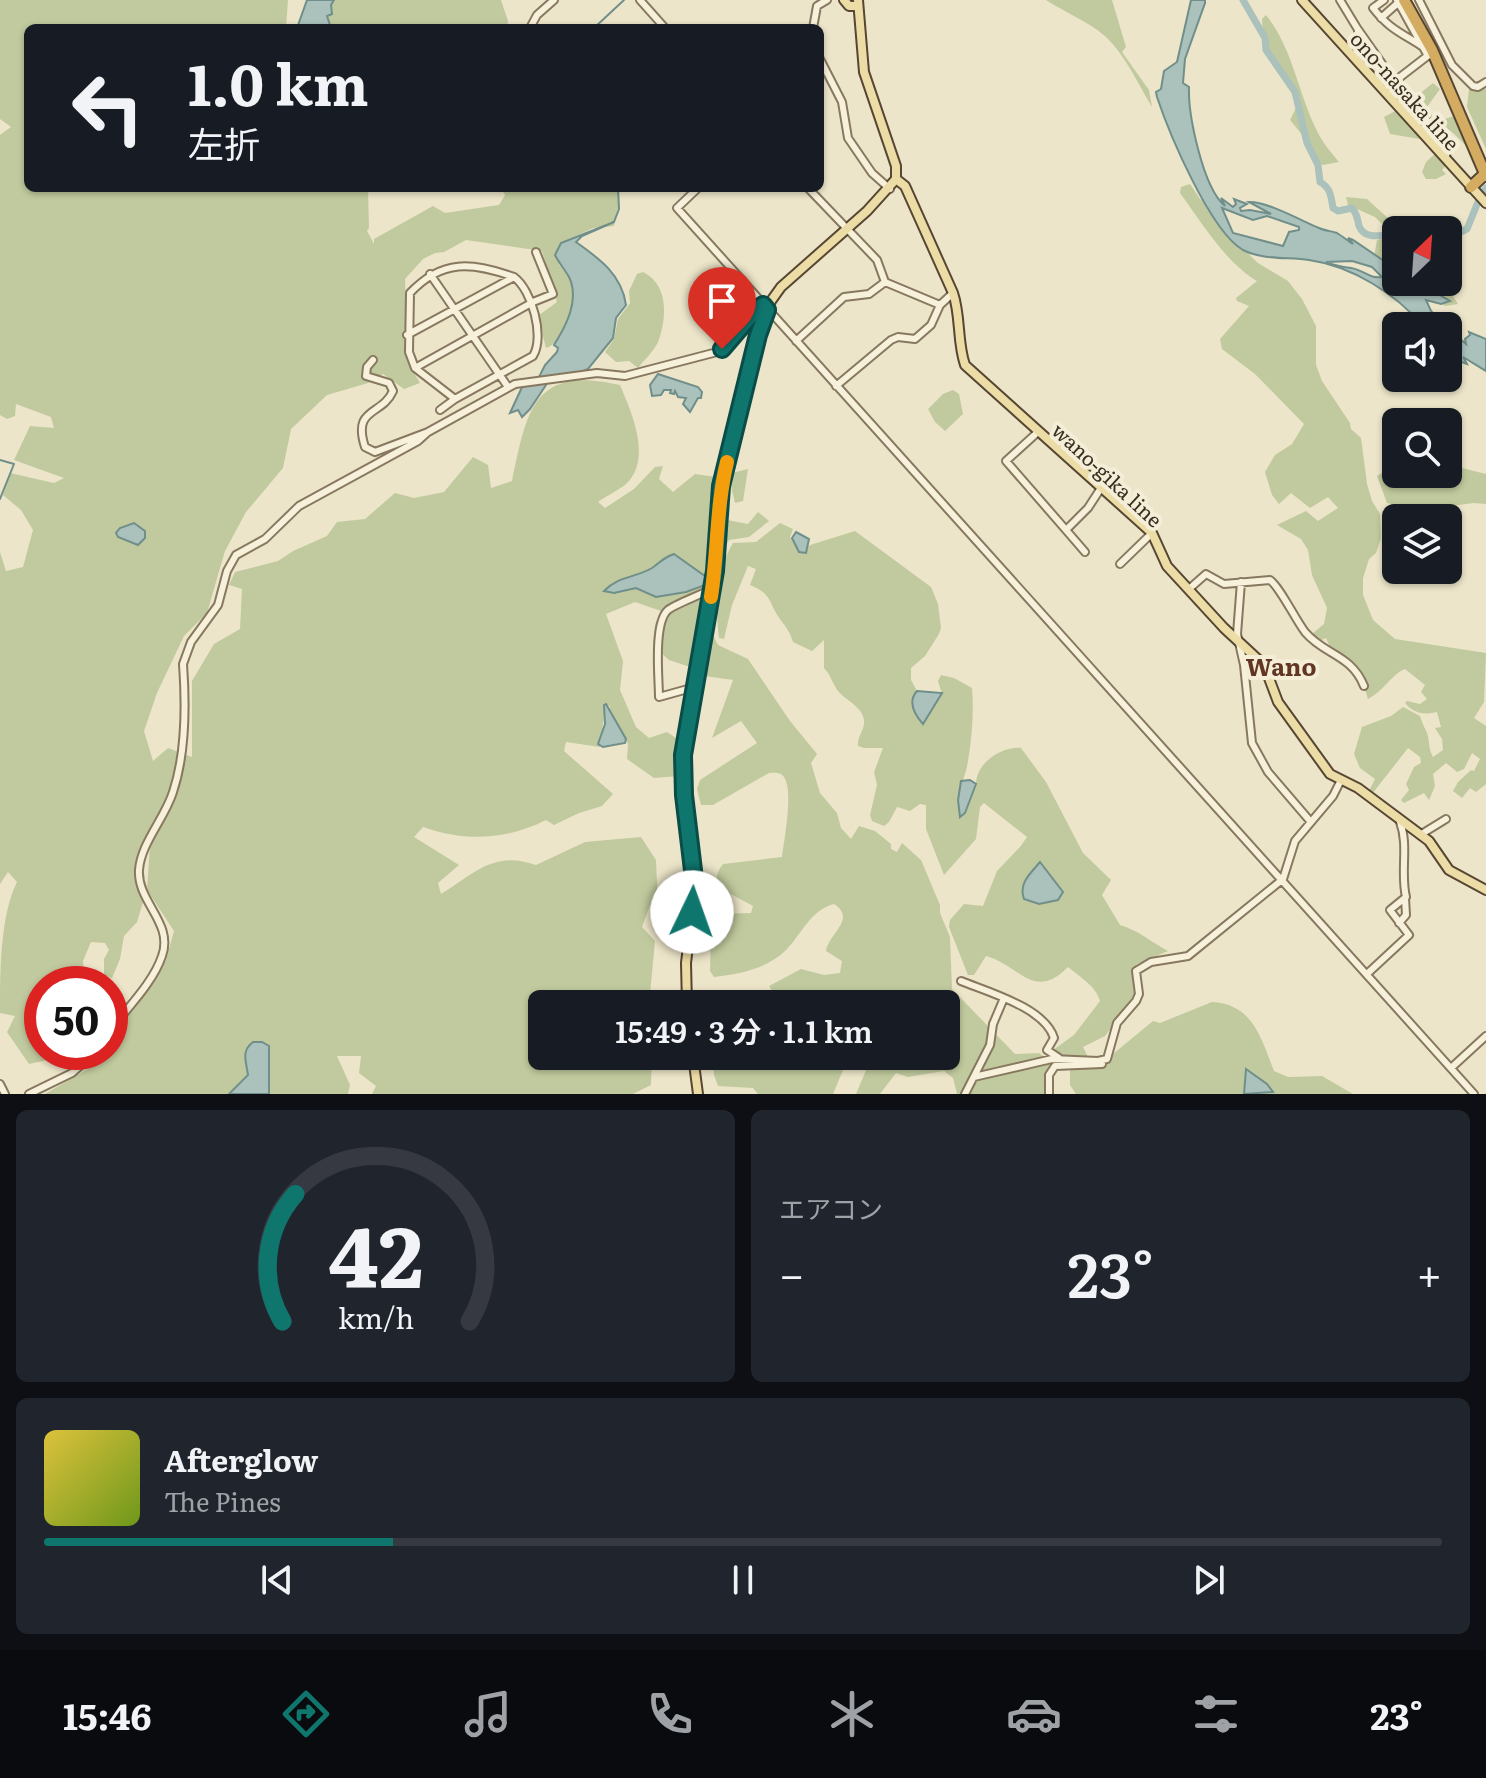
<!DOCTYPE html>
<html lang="ja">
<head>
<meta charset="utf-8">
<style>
	:root { --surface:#171b24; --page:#20242c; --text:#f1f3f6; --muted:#9ea1a6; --line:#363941; --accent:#0f766e }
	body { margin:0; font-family:Literata,"Noto Sans JP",serif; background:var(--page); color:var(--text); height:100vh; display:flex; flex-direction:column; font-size:30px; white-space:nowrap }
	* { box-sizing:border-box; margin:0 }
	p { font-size:26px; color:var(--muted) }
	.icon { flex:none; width:44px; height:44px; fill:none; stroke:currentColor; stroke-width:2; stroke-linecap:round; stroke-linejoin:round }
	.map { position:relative; height:1094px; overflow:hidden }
	.side { display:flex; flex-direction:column; gap:16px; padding:16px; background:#0d0f14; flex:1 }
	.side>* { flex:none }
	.hud { position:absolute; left:24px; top:24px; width:800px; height:168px; border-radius:12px; box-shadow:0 2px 6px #0004; background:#171b24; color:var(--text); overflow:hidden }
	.needle { width:52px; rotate:25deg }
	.fabs { position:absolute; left:1382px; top:216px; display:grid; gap:16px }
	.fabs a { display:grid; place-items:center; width:80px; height:80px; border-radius:12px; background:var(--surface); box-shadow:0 2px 6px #0004; font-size:40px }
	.speed { position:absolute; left:24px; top:966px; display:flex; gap:16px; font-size:40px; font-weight:700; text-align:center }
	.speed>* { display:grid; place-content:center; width:104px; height:104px; border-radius:50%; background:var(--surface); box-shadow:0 2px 6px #0004; line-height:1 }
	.speed .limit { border:12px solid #d22; background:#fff; color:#111 }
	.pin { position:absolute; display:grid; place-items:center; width:68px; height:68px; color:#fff; margin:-82px -34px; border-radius:50% 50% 50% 0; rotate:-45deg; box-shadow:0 0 8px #0007 }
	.pin .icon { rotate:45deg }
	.me { position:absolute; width:88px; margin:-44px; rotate:3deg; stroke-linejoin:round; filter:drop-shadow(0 0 6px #0008) }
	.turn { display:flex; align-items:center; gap:28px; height:168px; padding:0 32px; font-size:36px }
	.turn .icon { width:104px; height:104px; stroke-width:2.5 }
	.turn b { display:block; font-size:56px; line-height:68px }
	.big { font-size:60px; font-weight:600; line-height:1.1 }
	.side .tile { flex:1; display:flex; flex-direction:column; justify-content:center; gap:12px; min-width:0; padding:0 28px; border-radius:12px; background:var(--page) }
	.side .dial { align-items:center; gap:0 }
	.dial svg { height:208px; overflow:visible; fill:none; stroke:var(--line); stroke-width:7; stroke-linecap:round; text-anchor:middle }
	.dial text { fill:var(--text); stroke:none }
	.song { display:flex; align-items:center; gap:24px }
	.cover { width:96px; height:96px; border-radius:12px; background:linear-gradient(135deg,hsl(50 70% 55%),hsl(80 70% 35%)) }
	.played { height:8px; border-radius:4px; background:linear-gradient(90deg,var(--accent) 25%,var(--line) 25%) }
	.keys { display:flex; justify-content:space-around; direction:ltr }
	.heat { display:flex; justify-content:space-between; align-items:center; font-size:44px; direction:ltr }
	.side .tiles { flex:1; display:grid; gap:16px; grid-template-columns:1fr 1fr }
	.tile:last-child { grid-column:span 2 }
	.trip { position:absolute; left:528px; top:990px; width:432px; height:80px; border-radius:12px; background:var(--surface); box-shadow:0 2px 6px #0004; font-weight:600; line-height:80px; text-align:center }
	.menu { display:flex; height:128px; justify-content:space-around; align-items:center; background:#090b0e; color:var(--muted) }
	.menu .icon { width:56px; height:56px }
	.menu .active { color:var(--accent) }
	.menu b { font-size:36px; color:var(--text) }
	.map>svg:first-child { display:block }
	.green { fill:#c1ca9e }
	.water { fill:#aac1bc; stroke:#708f8a; stroke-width:2; fill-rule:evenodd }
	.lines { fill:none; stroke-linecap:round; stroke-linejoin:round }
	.stream { stroke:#708f8a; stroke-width:2 }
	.river { stroke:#aac1bc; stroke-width:7 }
	.minor-casing { stroke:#87785f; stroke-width:10 }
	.major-casing { stroke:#564633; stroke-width:12 }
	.highway-casing { stroke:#564633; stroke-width:14 }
	.minor { stroke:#f7f1dc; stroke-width:6 }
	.major { stroke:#ecdca5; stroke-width:8 }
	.highway { stroke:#d4ac61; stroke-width:10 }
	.route-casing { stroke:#0a4d48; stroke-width:20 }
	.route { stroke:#0f766e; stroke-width:14 }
	.slow { stroke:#f59e0b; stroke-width:14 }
	.labels { text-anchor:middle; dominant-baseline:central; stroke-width:8; stroke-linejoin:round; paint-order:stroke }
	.street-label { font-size:20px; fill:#392f21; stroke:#f4eed8 }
	.quarter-label { font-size:24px; font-weight:bold; fill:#633624; stroke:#f4eed8 }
</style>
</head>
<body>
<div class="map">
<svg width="1486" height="1094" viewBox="0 0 1486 1094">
	<rect width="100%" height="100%" fill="#ece5c9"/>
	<path class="green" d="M0 0H288L286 28H28V188H368L369 228 367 231 374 244V239L433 206 445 213 499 205 505 195 501 188H617L619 204 614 226 593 228 561 243 559 265C565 272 570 278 572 287 576 306 565 341 546 348L538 316 557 302 542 251 466 240 444 252 435 253 423 259 405 279 408 363 420 383 404 389 383 374 368 383 327 395 291 429 283 468 246 512 225 551 207 613 184 636 157 693 144 731 153 761 168 748 192 757V681L214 644 240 629 242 589 229 585 235 572 278 561 293 551 327 536 337 522 365 519 395 493 414 498 444 492 473 457 488 465 491 488 512 481C527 409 534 365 620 385 631 411 651 455 629 481 622 489 607 495 598 502L605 508 634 489 655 467 663 466 659 479 673 492 695 474 716 477 748 469 743 501 735 503 731 486 727 520 748 524 758 512 769 521 749 537 729 540 721 554 705 617 713 620V635L718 645 748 659 790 721 817 754 811 763 820 793 837 813 841 828 851 839 859 826 875 831 891 844V849L897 852 902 843 921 860 940 905V913L950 937 952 989 1015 1054 1039 1053 1053 1063 1045 1094H957L953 1078 944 1071 908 1077 896 1073 880 1094H856L872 1056H946V1004H826L774 994 769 986 801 969 824 975 840 973 842 961 826 951C829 933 857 919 834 904 810 910 801 936 784 952 765 969 739 974 714 977L710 971 711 931 718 914 751 913 753 906 718 887C715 877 717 872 723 864L782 857C784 841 795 784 782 775 778 772 774 773 769 773L713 805H701L697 789 700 780 757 743 741 721 712 738 733 680 697 675 701 637 693 668 669 660 653 646 655 625 661 611 635 602 606 614 623 661 620 690 636 727 649 738 667 732 680 741 679 776 654 778 627 759 628 744 609 711 610 706 605 707 600 747 566 742 564 751 613 794 602 806 579 813 554 825 546 820C506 840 465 842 423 827L414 837 459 865 438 883 441 894C475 873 494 850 536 865L585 842 641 837 656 860 658 904 650 905 642 927 655 941 650 994 606 990 597 1004H542V1056H652L651 1085 633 1094H372L376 1086 359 1073 361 1056H337L350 1085 348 1094H266L255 1043 245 1051 252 1074 232 1094H45L91 1067 101 1052H110V1040L142 999 166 960 174 931 147 890 151 829 143 843 146 844 138 868 144 899 137 922 124 936 120 959 112 978 104 975V959L109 950 105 943 91 942 83 961 85 984H42V1052H66L65 1056 29 1064 7 1032 15 1016 0 1013C0 972 0 916 17 882L8 872 0 884V552L6 571 23 567 33 530 21 510 3 495 10 473 54 483 64 478 14 460 30 426 54 428 51 417 16 404 15 416 7 419 0 415V135L11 127 0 119Z
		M334 0H501L508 21 507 28H331L327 16Z
		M1046 0H1112L1126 47 1122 52 1149 90 1152 107C1138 84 1126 56 1106 37 1088 21 1066 13 1046 0Z
		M1266 15C1293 49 1298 93 1317 131 1322 142 1331 152 1339 162L1323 165 1312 160 1308 142 1290 120 1299 102C1288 74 1262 51 1262 19Z
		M1433 83 1440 89 1427 107 1433 117 1445 119 1457 115 1466 139 1465 145C1460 140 1455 134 1449 130 1432 119 1424 121 1414 98Z
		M1469 89H1486V149L1467 107Z
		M1397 110 1423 136 1420 139 1390 134 1384 117Z
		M1436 153 1447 164 1442 170 1446 174 1436 179H1426L1422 172 1426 162Z
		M1190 184 1200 199 1209 202 1237 243 1258 263 1288 281 1302 299 1316 326V365L1322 381 1350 423 1351 429 1361 438 1367 484 1372 501 1380 514 1381 538 1376 553 1369 559 1363 578V595L1373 620 1395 639 1486 653 1484 702 1474 718 1486 726V784L1476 792 1470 788 1462 798 1453 791 1458 782 1471 770 1474 771 1480 759 1472 753 1464 769 1457 772 1446 763 1433 774 1435 786 1429 800 1424 793 1404 803 1401 800 1409 790 1406 784 1414 767 1421 763 1420 757 1408 748 1372 794 1369 791 1375 779 1360 768 1354 754 1362 727 1391 716 1403 707 1420 716C1422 723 1424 726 1427 733 1430 742 1428 748 1433 757L1443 750 1442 739 1435 728 1441 727 1437 712C1426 715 1414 714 1405 703L1407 701 1420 704 1427 699 1421 692 1425 685 1405 669C1392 674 1385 690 1368 699L1360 672 1330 647 1326 638 1319 641 1312 634 1324 624 1327 608 1312 575 1308 550 1301 539 1277 525 1306 511 1318 521 1338 508 1328 497 1310 508 1291 493 1279 504 1272 495 1265 472 1275 455 1292 444 1304 424 1255 374 1222 349 1220 339 1249 306 1237 301 1236 298 1257 281C1226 263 1202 223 1180 193L1181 187Z
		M1346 197 1367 199 1389 219 1425 228V230L1389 231 1375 217 1348 205Z
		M1396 236V271L1374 257 1377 240Z
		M643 272C669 285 667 318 658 342 654 351 644 360 638 368L629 361 616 362 605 352 614 339 618 319 630 303 629 291 637 274Z
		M1408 282H1444L1458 304 1445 306Z
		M953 390 959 394 963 414 945 431 935 422 928 409 943 394Z
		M1396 464V474L1439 477 1458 467 1486 474V504L1474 503 1419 510 1387 503 1377 476Z
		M780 523 793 529 790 537 798 549 805 550 810 545 855 531 931 587 938 604 941 628 939 634 925 656 911 668V680L917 691 914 695 916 714 923 724 942 694 938 681 941 675 954 678 972 688C974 712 972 737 968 761 966 775 960 786 958 799L976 784C976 763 1002 746 1021 748L1046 782 1083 853 1111 880 1102 895 1120 925C1138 930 1151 942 1168 951L1137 964 1134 969 1137 987 1133 999 1105 1036 1083 1047 1088 1057 1050 1055 1053 1050 1074 1035 1100 1001C1096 986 1080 977 1068 967 1033 1002 1020 965 986 956L974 975H968L949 927 950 920 964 904 983 906 997 871 1020 847 1027 837 984 803 980 807 976 839 944 875 926 829V805L920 804 910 811 897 807 889 822 884 826 872 821 870 815 877 785 874 772 883 748H864L858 746C857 736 865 730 864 720 863 707 845 700 838 691 832 683 831 675 824 668V640L812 651 793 642C790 632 786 627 780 619 768 603 773 594 750 585L756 569 748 566 732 605 724 639 719 638C715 606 716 571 733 543L756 542Z
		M1212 1002C1253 1004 1261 1038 1274 1071L1288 1077 1322 1076 1353 1094H1076L1070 1085V1067L1096 1068 1153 1021 1160 1023Z
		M713 1056H849L833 1094H758L753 1088 718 1086 714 1075Z"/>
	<path class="water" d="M307 0H334L331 5 332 14 327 16 331 28H297Z
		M1191 0H1205V3L1185 59 1183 83 1189 87C1188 115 1203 188 1225 206L1221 198 1233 207 1236 204 1234 199 1247 204 1240 208 1241 211 1250 210 1271 214 1249 202C1266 201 1302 221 1319 228 1325 231 1332 231 1337 233 1342 236 1348 241 1353 244L1348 238 1353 240 1396 269V282H1417L1450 301 1441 304 1426 300 1431 311 1445 326H1423C1396 294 1352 266 1309 260 1288 257 1262 260 1243 250 1210 231 1169 133 1157 97L1156 92 1161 89 1164 71 1177 62ZM1222 208 1253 220 1267 216 1299 227V230L1289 232 1283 246 1233 233ZM1352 261 1372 267 1382 277C1369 279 1364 270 1351 268 1342 267 1335 266 1326 262Z
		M614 222 582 236 576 242C600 259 622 275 626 305L616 318 613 338 588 369 574 375 541 379 539 377 545 365 557 352 558 348 554 345C566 326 580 300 569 277 565 270 559 263 555 255L561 243Z
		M1448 328 1466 344 1465 339 1470 335 1469 332 1486 339V371L1463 357 1467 364C1446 357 1448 348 1448 328Z
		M658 374 698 387 702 392 701 398H698L690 412 683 404 686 398 678 397 675 391 674 394 670 393 671 390H664L661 395 652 396 650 385Z
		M548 382 530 409 522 417 518 410 510 413 523 385Z
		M134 523 145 531V538L138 545 118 537 116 533 120 528Z
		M796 532 809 539 806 553 799 552 792 538Z
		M674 554 709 579 708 584 686 592 656 597 636 588 614 593 604 591C618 576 635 578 652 568 661 562 662 558 674 554Z
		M917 691 942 693 923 724C915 715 907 702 917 691Z
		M606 704 626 739 625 743 603 747 598 744 605 724 604 705Z
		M970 780 976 784 965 813 960 817 958 800 961 781Z
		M1040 862 1063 892 1058 900 1039 904 1024 899C1018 883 1031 873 1040 862Z
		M253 1042H262L269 1046V1094H229L248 1075C246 1061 241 1051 253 1042Z
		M1246 1069 1267 1084 1273 1092 1244 1094Z"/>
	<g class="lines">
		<path class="stream" d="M594 28 624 0
			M614 222 619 209 618 188
			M0 460 14 464 0 499"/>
		<path class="river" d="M1243 0 1265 38 1266 50 1295 92 1307 143 1318 165 1320 182C1331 188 1331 197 1333 208L1338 211 1352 208C1358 215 1357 218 1359 226 1365 241 1384 235 1396 233
			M1483 192 1486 188
			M1448 238 1467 229 1478 202"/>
		<g class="minor-casing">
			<path id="minor" d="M640 0 665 28
				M1340 0 1357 28 1409 102 1447 142 1450 146 1445 157
				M1384 0 1373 8C1390 30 1402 33 1423 47
				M1397 0 1428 56
				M1419 0 1452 65 1473 86 1478 87 1486 82
				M1381 18 1399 2
				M530 28 537 15 554 0
				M813 28 817 6 827 0
				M1355 57 1358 48V30
				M820 59 842 102 848 138 872 173 890 189
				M1395 81 1430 54
				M698 188 677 208 1474 1094
				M808 188 877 260 885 282
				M430 274 508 387
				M885 282 940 305
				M407 335 514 277
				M796 341 844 297 869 294 885 282
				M373 360 367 367 366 376 389 383 393 391C382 416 352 407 365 447L375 452 428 432 515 384 597 373 625 376 717 352 722 349 758 307 763 305
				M415 368 533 302 553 294 536 252
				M836 386 891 340 898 337 915 339 931 325 940 305 953 293
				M440 410 455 399 533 356C545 337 532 290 514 277 472 262 442 259 410 293L409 352 415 368 455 399
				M1039 431 1006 461 1066 530
				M1085 552 1066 530 1088 508 1101 488
				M1120 564 1152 533
				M1241 582 1237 634 1244 665 1252 743 1268 772 1310 821
				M1189 589 1206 574 1224 584 1270 580C1280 587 1295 619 1305 632 1324 655 1351 654 1364 686
				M695 687 659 697C659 679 653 623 668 610 675 604 701 595 713 588
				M1420 835 1446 819
				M1399 923 1406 915 1405 898
				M1368 973 1409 935 1390 910 1406 897C1400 872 1409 846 1400 822
				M961 981C988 992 1045 1008 1054 1038L1047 1050 1059 1058
				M110 1031C127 1008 153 983 162 956 174 923 137 902 139 870 141 843 165 818 173 792 186 753 186 705 183 664L191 642 218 605 227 571 236 555 265 539 299 506 418 441 428 432
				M1451 1068 1486 1036
				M974 1077 1052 1059 1098 1061 1107 1059 1117 1023 1136 1001 1139 994 1136 971 1151 962 1188 956 1283 879 1295 841 1333 796 1341 780
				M0 1084 5 1094
				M29 1094 72 1073 96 1052
				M965 1094 990 1045 993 1024 1004 998
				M1049 1094V1075L1055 1066 1102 1064"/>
		</g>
		<g class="major-casing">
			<path id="major" d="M844 0 849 6H858
				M1302 0 1486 203
				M896 179 905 186 953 293C961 316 957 342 965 365L1152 533 1167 566 1224 628 1264 665 1278 702 1330 774 1358 788 1429 841 1449 870 1486 890
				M687 1004 686 963 695 887 684 795 683 755 715 571 721 486 758 335 771 301 781 287 867 211 896 179V166L864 72 858 0
				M693 1056 698 1094"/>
		</g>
		<g class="highway-casing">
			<path id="highway" d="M1404 0 1432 50 1486 176
				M1471 187 1485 174"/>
		</g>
		<use href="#minor" class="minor"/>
		<use href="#major" class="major"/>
		<use href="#highway" class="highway"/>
	</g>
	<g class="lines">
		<g class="route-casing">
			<path id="route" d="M692 912 695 887 684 795 683 755 715 571 721 486 758 335 767 310 763 305 752 314 722 349"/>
		</g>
		<use href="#route" class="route"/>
		<path class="slow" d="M711 597C718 552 716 507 727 462"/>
	</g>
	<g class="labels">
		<g class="street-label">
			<text transform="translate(1406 90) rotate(48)">ono-nasaka line</text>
			<text transform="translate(1108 474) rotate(43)">wano-gika line</text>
		</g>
		<g class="quarter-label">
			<text x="1281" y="665">Wano</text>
		</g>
	</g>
</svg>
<div class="fabs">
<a><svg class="needle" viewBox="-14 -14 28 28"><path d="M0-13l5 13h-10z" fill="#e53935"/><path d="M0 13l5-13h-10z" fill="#9ea1a6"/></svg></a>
<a><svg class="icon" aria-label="sound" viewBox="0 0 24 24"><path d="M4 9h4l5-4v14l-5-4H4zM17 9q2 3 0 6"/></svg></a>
<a><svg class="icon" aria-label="search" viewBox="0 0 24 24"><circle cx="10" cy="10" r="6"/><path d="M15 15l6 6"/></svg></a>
<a><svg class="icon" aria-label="layers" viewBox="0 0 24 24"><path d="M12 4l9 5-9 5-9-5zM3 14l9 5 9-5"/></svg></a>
</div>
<div class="speed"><div class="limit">50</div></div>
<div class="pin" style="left:722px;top:349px;background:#d93025"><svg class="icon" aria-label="arrive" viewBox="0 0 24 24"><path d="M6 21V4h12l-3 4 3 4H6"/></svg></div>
<svg class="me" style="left:692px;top:912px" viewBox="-20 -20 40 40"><circle r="19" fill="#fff"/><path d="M0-13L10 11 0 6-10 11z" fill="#0f766e"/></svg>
<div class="trip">15:49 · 3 分 · 1.1 km</div>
<div class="hud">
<div class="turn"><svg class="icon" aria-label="left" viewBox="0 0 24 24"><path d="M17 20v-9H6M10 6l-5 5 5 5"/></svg><div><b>1.0 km</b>左折</div></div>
</div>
</div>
<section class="side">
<div class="tiles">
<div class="tile dial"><svg viewBox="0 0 100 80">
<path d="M14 69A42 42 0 1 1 86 69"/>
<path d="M14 69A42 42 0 0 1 19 20" stroke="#0f766e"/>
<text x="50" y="56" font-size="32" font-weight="700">42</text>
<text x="50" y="72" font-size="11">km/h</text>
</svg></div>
<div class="tile"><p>エアコン</p>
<div class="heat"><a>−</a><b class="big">23°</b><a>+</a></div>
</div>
<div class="tile">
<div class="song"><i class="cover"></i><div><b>Afterglow</b><p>The Pines</p></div></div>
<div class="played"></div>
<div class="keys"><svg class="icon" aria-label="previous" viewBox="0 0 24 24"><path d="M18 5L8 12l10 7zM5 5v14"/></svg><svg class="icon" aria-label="pause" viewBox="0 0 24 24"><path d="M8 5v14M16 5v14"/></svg><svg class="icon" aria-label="next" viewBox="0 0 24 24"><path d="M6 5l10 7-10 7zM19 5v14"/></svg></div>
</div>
</div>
</section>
<nav class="menu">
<b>15:46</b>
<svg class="icon active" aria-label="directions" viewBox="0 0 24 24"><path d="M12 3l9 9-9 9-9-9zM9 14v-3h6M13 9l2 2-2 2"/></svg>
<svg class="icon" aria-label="music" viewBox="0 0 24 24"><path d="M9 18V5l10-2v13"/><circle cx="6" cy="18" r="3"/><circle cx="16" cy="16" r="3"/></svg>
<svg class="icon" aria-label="phone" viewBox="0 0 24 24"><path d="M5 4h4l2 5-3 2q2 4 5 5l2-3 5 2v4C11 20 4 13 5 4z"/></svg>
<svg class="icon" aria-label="climate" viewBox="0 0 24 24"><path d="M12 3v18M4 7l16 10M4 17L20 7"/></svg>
<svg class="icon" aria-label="car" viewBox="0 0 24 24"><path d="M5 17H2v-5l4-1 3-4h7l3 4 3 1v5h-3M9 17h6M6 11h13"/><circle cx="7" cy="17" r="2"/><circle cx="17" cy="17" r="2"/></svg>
<svg class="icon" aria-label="filters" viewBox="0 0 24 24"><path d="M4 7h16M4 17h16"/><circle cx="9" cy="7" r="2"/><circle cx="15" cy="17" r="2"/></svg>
<b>23°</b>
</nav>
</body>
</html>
